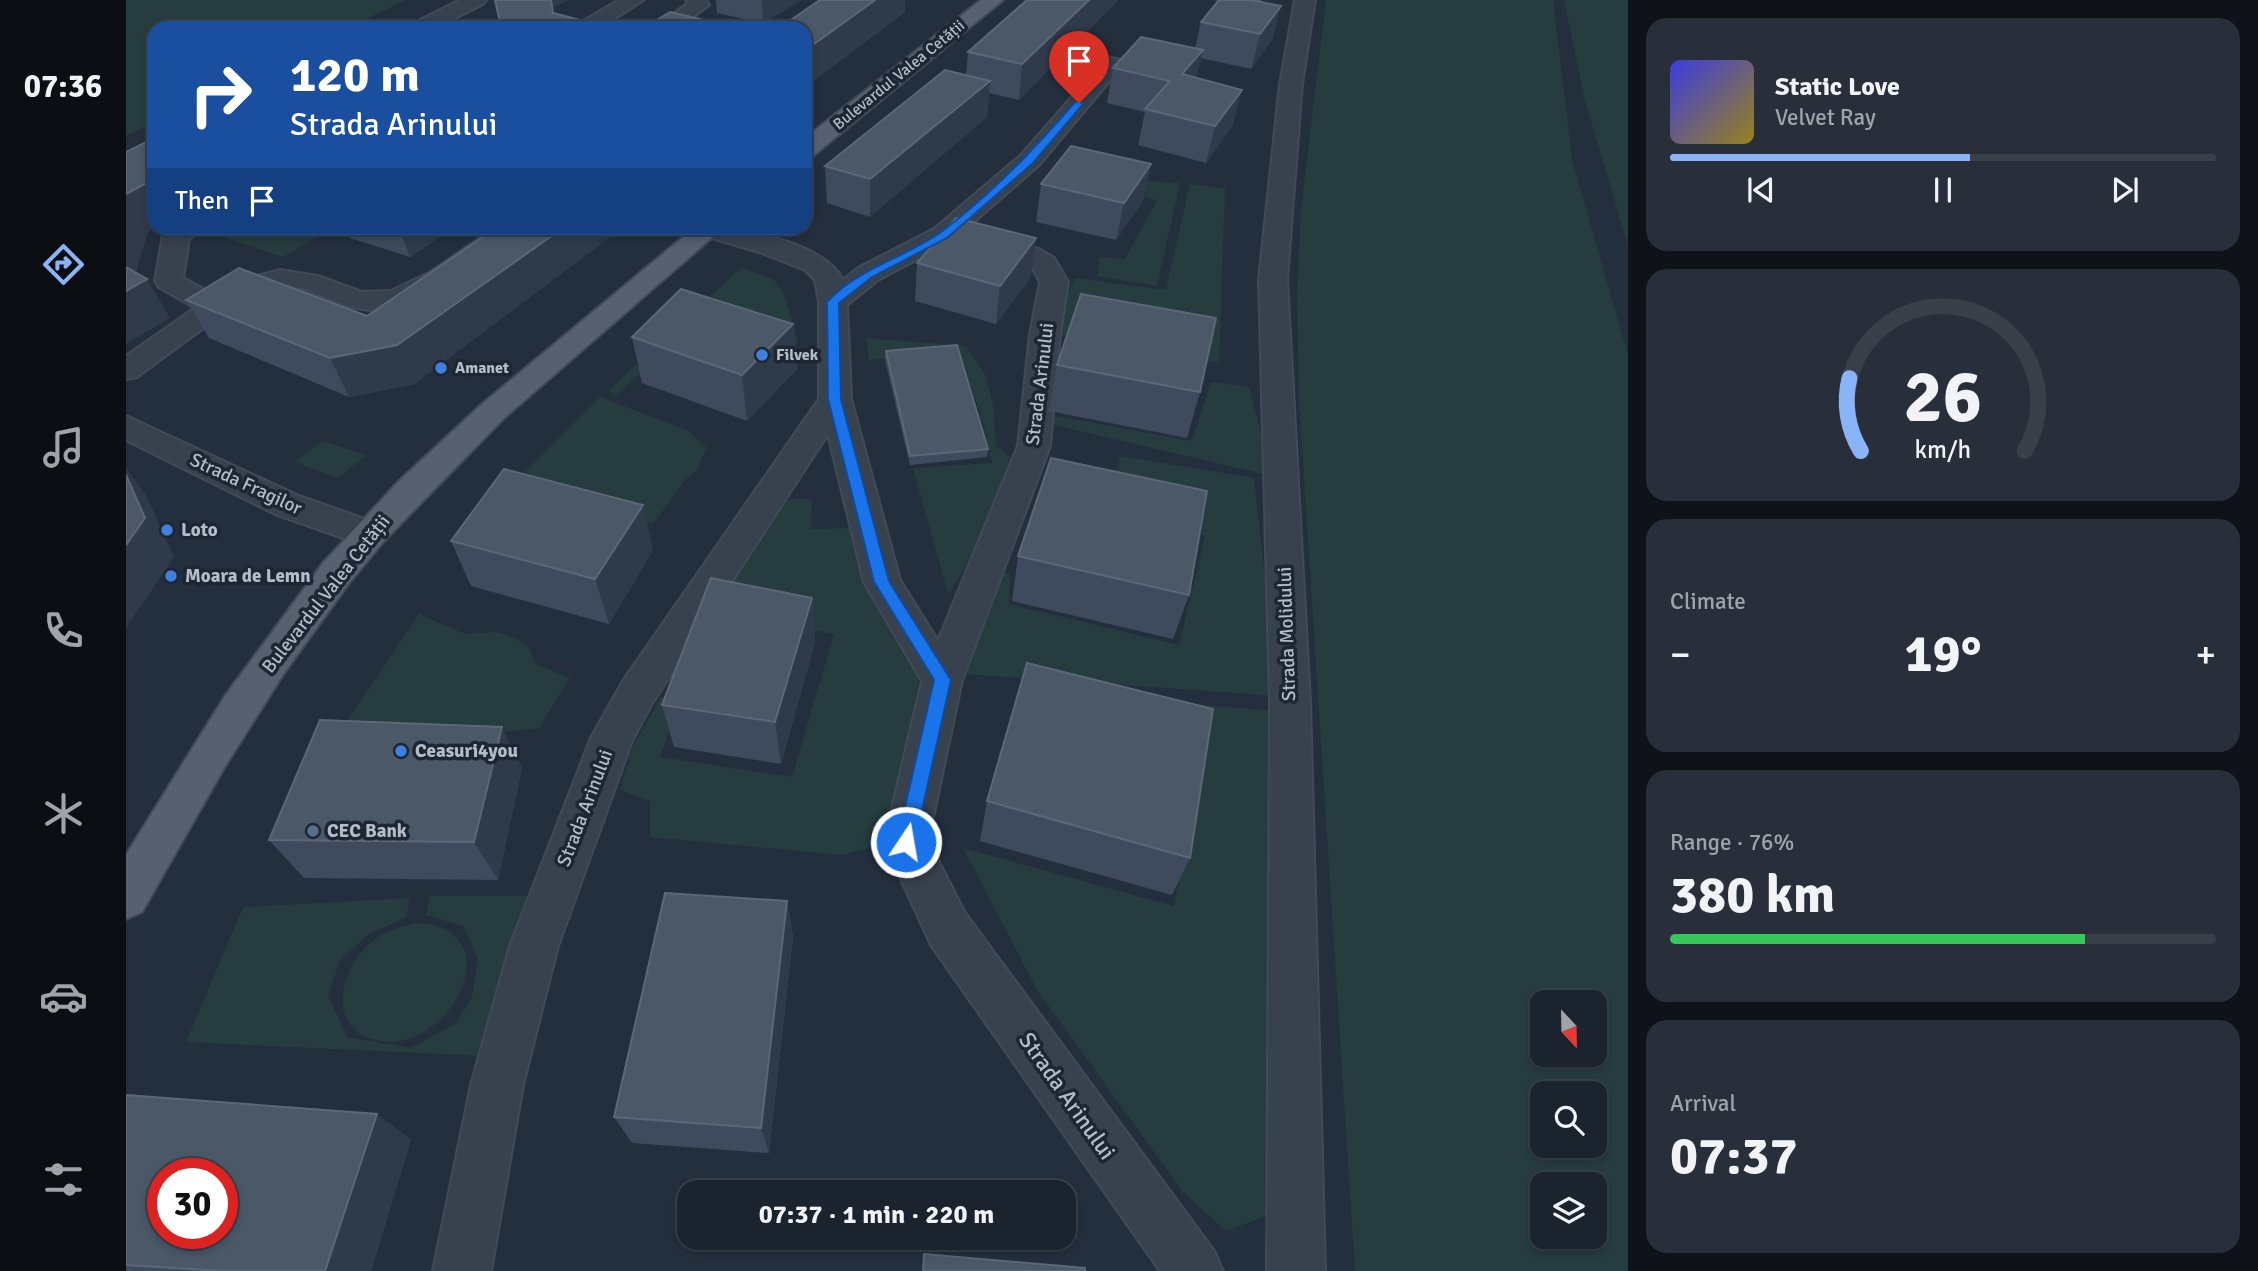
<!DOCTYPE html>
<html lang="en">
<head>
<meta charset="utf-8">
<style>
	:root { --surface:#1b232e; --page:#282f3a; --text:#f1f3f6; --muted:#a0a4aa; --line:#39404a; --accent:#8ab4f8 }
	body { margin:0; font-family:Signika,sans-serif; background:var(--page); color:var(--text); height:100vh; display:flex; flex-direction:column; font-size:26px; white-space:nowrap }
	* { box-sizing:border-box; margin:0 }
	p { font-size:23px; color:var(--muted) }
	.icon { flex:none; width:38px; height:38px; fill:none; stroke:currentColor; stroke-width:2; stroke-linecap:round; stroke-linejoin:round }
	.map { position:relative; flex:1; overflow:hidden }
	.sheet { display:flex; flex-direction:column; gap:18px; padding:18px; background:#0f1319; width:630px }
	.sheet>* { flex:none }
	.top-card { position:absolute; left:21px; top:21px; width:665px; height:214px; border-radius:21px; box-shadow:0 4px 10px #0003,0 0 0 2px var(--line); background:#1a4fa0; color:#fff; overflow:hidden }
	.needle { width:46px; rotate:158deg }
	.buttons { position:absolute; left:1404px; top:990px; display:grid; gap:14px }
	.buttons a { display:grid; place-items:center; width:77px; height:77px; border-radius:14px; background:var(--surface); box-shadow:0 4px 10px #0003,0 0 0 2px var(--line); font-size:35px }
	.speed { position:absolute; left:21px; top:1158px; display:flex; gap:14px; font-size:35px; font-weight:700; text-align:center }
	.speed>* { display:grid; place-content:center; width:91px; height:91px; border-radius:50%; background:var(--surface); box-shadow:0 4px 10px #0003,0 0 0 2px var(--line); line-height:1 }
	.speed .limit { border:10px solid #d22; background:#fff; color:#111 }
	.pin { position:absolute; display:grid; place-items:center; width:60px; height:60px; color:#fff; margin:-72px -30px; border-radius:50% 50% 50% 0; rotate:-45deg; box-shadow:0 0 7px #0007 }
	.pin .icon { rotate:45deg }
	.me { position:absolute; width:77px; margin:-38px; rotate:12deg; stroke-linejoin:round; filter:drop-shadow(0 0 5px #0008) }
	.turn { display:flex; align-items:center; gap:24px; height:147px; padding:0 28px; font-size:32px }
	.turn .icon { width:91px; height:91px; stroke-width:2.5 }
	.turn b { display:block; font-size:49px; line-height:60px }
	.then { display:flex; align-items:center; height:66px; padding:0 28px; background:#0003; gap:14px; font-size:26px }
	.big { font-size:52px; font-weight:700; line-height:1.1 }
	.sheet .card { flex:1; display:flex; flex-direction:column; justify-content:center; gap:10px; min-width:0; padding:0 24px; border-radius:21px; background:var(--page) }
	.sheet .dial { align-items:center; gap:0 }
	.dial svg { height:182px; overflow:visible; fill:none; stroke:var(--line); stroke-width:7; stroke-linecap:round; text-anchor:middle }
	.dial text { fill:var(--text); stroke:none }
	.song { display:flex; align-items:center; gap:21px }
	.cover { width:84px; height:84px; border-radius:10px; background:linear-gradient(135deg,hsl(240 70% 55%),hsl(50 70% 35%)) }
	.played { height:7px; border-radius:4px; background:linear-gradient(90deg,var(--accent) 55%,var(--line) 55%) }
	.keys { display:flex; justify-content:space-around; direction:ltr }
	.heat { display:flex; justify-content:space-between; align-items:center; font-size:38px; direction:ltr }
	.charge { height:10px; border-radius:5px; background:linear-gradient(90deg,#34c759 76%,var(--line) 0) }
	.trip { position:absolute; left:551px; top:1180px; width:399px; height:70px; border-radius:21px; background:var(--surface); box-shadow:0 4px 10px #0003,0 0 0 2px var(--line); font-weight:700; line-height:70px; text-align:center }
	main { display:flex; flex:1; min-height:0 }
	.dock { display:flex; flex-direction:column; width:126px; justify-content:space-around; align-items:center; background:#0b0e12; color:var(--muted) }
	.dock .icon { width:49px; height:49px }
	.dock .selected { color:var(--accent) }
	.dock b { font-size:32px; color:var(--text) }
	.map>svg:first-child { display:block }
	.green { fill:#263c3f; fill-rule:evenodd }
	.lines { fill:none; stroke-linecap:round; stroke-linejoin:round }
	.minor-casing { stroke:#414a57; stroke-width:4 }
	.major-casing { stroke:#414a57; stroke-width:4 }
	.minor { fill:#38414e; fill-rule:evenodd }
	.major { fill:#56606e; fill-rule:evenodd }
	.wall { fill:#3f4b5c }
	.shaded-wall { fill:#2f3b4b }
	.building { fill:#4b5868; stroke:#5c6777; stroke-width:2; fill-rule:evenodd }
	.route { fill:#1a73e8; stroke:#114b97; stroke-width:2 }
	.shop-dot { fill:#3f7fe0; stroke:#1d2633; stroke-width:2.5 }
	.service-dot { fill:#5c6f8a; stroke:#1d2633; stroke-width:2.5 }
	.labels { text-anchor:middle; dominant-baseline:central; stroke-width:7; stroke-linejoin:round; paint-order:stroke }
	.far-street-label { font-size:16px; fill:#b4bcc9; stroke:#1d2633 }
	.far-poi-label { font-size:16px; font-weight:bold; fill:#b4bcc9; stroke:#1d2633; text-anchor:start }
	.street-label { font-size:19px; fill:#b4bcc9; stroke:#1d2633 }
	.poi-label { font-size:19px; font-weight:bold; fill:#b4bcc9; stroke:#1d2633; text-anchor:start }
	.near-street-label { font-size:23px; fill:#b4bcc9; stroke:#1d2633 }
</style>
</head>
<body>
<main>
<nav class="dock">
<b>07:36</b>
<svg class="icon selected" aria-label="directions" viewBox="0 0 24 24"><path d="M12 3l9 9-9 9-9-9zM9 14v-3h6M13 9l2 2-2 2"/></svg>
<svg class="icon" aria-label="music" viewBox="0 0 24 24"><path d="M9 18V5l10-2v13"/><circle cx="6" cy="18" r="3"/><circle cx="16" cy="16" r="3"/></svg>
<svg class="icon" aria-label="phone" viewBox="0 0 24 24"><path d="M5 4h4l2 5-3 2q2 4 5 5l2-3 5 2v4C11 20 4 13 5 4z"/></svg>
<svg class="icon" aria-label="climate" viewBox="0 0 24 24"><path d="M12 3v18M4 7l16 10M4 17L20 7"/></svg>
<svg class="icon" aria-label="car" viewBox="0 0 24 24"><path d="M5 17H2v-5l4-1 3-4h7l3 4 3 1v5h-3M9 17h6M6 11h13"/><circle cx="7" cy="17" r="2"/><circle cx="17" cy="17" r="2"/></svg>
<svg class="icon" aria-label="filters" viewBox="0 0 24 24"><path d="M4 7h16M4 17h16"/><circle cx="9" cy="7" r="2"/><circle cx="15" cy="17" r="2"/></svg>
</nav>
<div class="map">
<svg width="1502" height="1271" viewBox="0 0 1502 1271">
	<rect width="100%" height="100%" fill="#242f3e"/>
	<path class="green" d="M0 0H279L222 28H28V122L0 136Z
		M1200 0H1427L1446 159 1502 355V1271H1229L1173 399 1171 297 1175 210ZM1416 1003H1468V1055H1416ZM1416 1094H1468V1146H1416ZM1416 1185H1468V1237H1416Z
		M1438 0H1502V246L1459 101Z
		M940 175 1054 183 1031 286 971 276 974 257 999 259 1031 200 940 178Z
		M1064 184 1099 188 1093 363 923 334 949 278 1040 290Z
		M87 228H206L157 257 80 231Z
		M616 267 648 280 658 294 672 342 669 348 574 319 489 396 483 390Z
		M740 338 840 346 859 374 867 405 870 446 893 464 856 542 822 594 787 468 866 463 858 426 834 351 743 360Z
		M1085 382 1123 387 1146 476 919 423V414L1066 441Z
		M474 397 561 430 581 448 570 471 560 479 527 524 386 485Z
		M196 441 241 455 212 478 168 462Z
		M994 456 1128 478 1152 696 825 673 869 570 884 574 883 604 1053 645 1079 536 984 507Z
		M646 499H686L685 529 728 528 796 667 759 844 716 855 524 837V801L494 790 507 746 535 697H556L534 757 666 777 708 634 581 609Z
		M293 614 339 634 371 632 390 638 403 648 410 664 444 678 413 728 359 734 218 726Z
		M950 694 1149 711 1140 1216 1100 1231 1057 1192 911 990 837 848 1048 906 1078 751Z
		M304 896H407L357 1056 60 1042 117 907 283 898 281 917 243 934 214 960 202 996 221 1037 285 1048 330 1023 346 997 352 959 337 926 300 915Z
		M289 923C388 926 327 1052 255 1041 197 1032 213 966 249 939 261 930 275 927 289 923Z"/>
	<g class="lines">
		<g class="minor-casing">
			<path id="minor" d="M334 0H360L357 4 309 28H283L286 24Z
				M493 0H517L474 28H453L456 22Z
				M560 0H580L583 5 552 28H528L562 3Z
				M1169 0H1189L1176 84 1161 279 1184 702 1199 1271H1141L1144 702 1133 279 1154 84Z
				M986 58 994 60 997 65 913 165 826 241 752 280 721 305 725 399 774 580 812 641 892 446 904 334 914 282 907 269 893 261 847 249 844 243 847 237 857 235 913 249 928 258 942 282 934 334 924 446 836 680 802 841 839 913 1088 1251 1097 1271H1034L805 945 758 842 796 681 738 582 702 434 525 705 506 741 432 946 397 1085 365 1271H307L345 1085 384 946 465 738 497 681 693 399V302L689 280 679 270 633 252 572 234 568 228C607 224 698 242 717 280L732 268 808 229 895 155 978 60Z
				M44 228H76L63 239 57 278 90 296 123 278 154 270 192 276 236 292 265 291 303 273 369 228H399L395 234C349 265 296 318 236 309 209 305 181 284 154 286 124 289 39 357 11 377L0 379V356L69 308 33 287 29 281 37 235Z
				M0 416 173 496 256 525 261 534 256 543 243 547 149 514 0 440Z"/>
		</g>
		<g class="major-casing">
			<path id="major" d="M855 0H877L688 155 679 157V138Z
				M568 228H597L377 419 258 541 223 583 158 673 98 768 16 912 0 919V855L99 696 197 563 272 482 355 405Z"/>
		</g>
		<use href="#minor" class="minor"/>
		<use href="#major" class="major"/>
	</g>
	<path class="wall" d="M590 0H675L637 23 591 13Z
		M992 0 893 100 863 93 861 117 744 217 701 203 699 166 840 75 842 52Z
		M1087 0H1137L1135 2 1155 6 1146 40 1125 69 1075 58 1070 78 1107 125 1080 163 1012 145 1019 112 981 103 987 68 1069 48 1075 22 1092 1Z
		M779 12 686 82 679 80V28Z
		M915 184 1017 201 990 240 910 222Z
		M220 228H328L284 257 224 238Z
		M493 230 288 384 223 397 83 338 60 300 241 316Z
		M791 263 905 277 870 324 789 301Z
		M667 324 671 369 621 421 516 383 506 337Z
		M760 351 862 449 861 457 784 465 759 360Z
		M931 365 1074 392 1061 438 923 411Z
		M325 541 527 550 483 624 345 586Z
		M892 556 1063 595 1047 639 886 601Z
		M686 598 689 642 655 764 548 747 536 705Z
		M396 768 372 880 178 878 143 840Z
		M861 801 1064 858 1046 895 854 841Z
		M661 901 667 937 643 1153 506 1143 488 1117Z
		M0 1095 251 1114 285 1140 245 1271H0Z"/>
	<path class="shaded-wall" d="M425 0H442L427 8Z
		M636 0H675L637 23Z
		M749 0H779V12L686 82 684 47Z
		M963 0H992L893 100 896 64Z
		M1155 6 1146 40 1125 69 1134 34Z
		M462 22 463 28H452Z
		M1077 50 1069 85 1056 74Z
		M864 81 861 117 744 217V179Z
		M1116 90 1107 125 1080 163 1089 126Z
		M1025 164 1017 201 990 240 998 203Z
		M28 179V228H29L22 232 5 288 21 279 44 318 0 344V194Z
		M273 228H328L284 257Z
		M437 228H493V230L288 384 223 397 204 358Z
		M910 238 905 277 870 324 874 286Z
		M667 324 671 369 621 421 616 375Z
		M0 468 21 497 48 557 0 628Z
		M517 505 527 550 483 624 469 579Z
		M686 598 689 642 655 764 649 722Z
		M376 727 396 768 372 880 348 842Z
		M661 901 667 937 643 1153 635 1128Z
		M251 1114 285 1140 245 1271H199Z"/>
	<path class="building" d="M369 0H425L427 13 462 22 452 28H380L375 27Z
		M694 0H749L684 47 679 46V28H653Z
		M901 0H963L896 64 842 52Z
		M1093 0H1125L1155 6 1134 34 1075 22Z
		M544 12 594 24 587 28H518Z
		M1015 37 1077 50 1056 74 1116 90 1089 126 1019 109 1044 81 987 68Z
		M819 70 864 81 744 179 699 166Z
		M28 138V179L0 194V152Z
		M945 146 1025 164 998 203 915 184Z
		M830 218 910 238 874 286 791 263Z
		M370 228H437L271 345 204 358 60 300 113 268 241 316Z
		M0 267 21 279 0 291Z
		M555 289 667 324 616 375 506 337Z
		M955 294 1090 318 1074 392 931 365Z
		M831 345 862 449 784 456 760 351Z
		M925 458 1081 491 1063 595 892 556Z
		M378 469 517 505 469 579 325 541Z
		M0 475 19 518 0 545Z
		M585 578 686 598 649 722 536 705Z
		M901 663 1087 709 1064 858 861 801Z
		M194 720 376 727 348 842 143 840Z
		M539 893 661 901 635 1128 488 1117Z
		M0 1095 251 1114 199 1271H98L0 1265ZM37 1174H96V1234H37Z
		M798 1254 959 1268V1271H797Z"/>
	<path class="route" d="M950 101 958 103 907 163 821 238 746 277 713 303 715 399 763 581 825 680 789 842 787 848 780 850 774 848 771 842 808 680 748 582 702 399 701 302C732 268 779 258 815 232 866 194 909 148 950 101Z"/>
	<g class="shop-dot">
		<circle cx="636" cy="355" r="7"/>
		<circle cx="315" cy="368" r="7"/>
		<circle cx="41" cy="530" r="7"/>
		<circle cx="45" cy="576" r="7"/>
		<circle cx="275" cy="751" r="7"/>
	</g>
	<circle class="service-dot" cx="187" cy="831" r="7"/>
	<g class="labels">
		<g class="far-street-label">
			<text transform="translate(773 75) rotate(-39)">Bulevardul Valea Cetății</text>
		</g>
		<g class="far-poi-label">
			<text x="650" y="355">Filvek</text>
			<text x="329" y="368">Amanet</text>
		</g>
		<g class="street-label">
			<text transform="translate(914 384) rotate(-83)">Strada Arinului</text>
			<text transform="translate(120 484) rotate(25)">Strada Fragilor</text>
			<text transform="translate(200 594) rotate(-52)">Bulevardul Valea Cetății</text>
			<text transform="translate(1161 634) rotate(-92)">Strada Molidului</text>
			<text transform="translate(459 808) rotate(-69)">Strada Arinului</text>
		</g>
		<g class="poi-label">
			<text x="55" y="530">Loto</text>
			<text x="59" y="576">Moara de Lemn</text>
			<text x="289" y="751">Ceasuri4you</text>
			<text x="201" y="831">CEC Bank</text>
		</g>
		<g class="near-street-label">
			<text transform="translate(941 1096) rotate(55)">Strada Arinului</text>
		</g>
	</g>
</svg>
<div class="buttons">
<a><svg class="needle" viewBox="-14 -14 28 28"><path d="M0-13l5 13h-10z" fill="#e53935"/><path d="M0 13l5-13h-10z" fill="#a0a4aa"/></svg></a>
<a><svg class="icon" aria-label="search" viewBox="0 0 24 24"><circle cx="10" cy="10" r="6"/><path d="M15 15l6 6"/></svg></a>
<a><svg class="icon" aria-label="layers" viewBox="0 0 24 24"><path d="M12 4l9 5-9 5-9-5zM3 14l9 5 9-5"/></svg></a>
</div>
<div class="speed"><div class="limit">30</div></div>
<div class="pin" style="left:953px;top:103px;background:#d93025"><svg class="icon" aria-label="arrive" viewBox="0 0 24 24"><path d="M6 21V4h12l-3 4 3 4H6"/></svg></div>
<svg class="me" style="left:780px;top:842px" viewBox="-20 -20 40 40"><circle r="17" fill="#1a73e8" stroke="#fff" stroke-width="3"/><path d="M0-11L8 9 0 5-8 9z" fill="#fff"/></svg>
<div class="trip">07:37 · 1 min · 220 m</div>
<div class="top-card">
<div class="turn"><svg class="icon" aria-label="right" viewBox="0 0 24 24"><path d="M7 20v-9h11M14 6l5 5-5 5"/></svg><div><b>120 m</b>Strada Arinului</div></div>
<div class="then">Then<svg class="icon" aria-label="arrive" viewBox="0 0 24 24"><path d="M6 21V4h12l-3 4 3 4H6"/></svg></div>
</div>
</div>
<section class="sheet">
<div class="card">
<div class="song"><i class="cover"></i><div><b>Static Love</b><p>Velvet Ray</p></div></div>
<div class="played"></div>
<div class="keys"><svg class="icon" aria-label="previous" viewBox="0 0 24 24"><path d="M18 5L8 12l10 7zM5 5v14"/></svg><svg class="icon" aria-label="pause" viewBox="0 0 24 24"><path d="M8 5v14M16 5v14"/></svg><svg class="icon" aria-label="next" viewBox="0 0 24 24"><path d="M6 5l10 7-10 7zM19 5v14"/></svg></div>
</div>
<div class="card dial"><svg viewBox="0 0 100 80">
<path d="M14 69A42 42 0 1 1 86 69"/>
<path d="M14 69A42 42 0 0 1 9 37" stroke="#8ab4f8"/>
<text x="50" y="56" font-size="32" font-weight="700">26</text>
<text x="50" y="72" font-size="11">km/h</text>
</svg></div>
<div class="card"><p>Climate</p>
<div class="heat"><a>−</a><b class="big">19°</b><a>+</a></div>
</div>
<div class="card"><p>Range · 76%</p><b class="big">380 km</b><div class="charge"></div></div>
<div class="card"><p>Arrival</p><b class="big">07:37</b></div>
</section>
</main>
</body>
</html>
